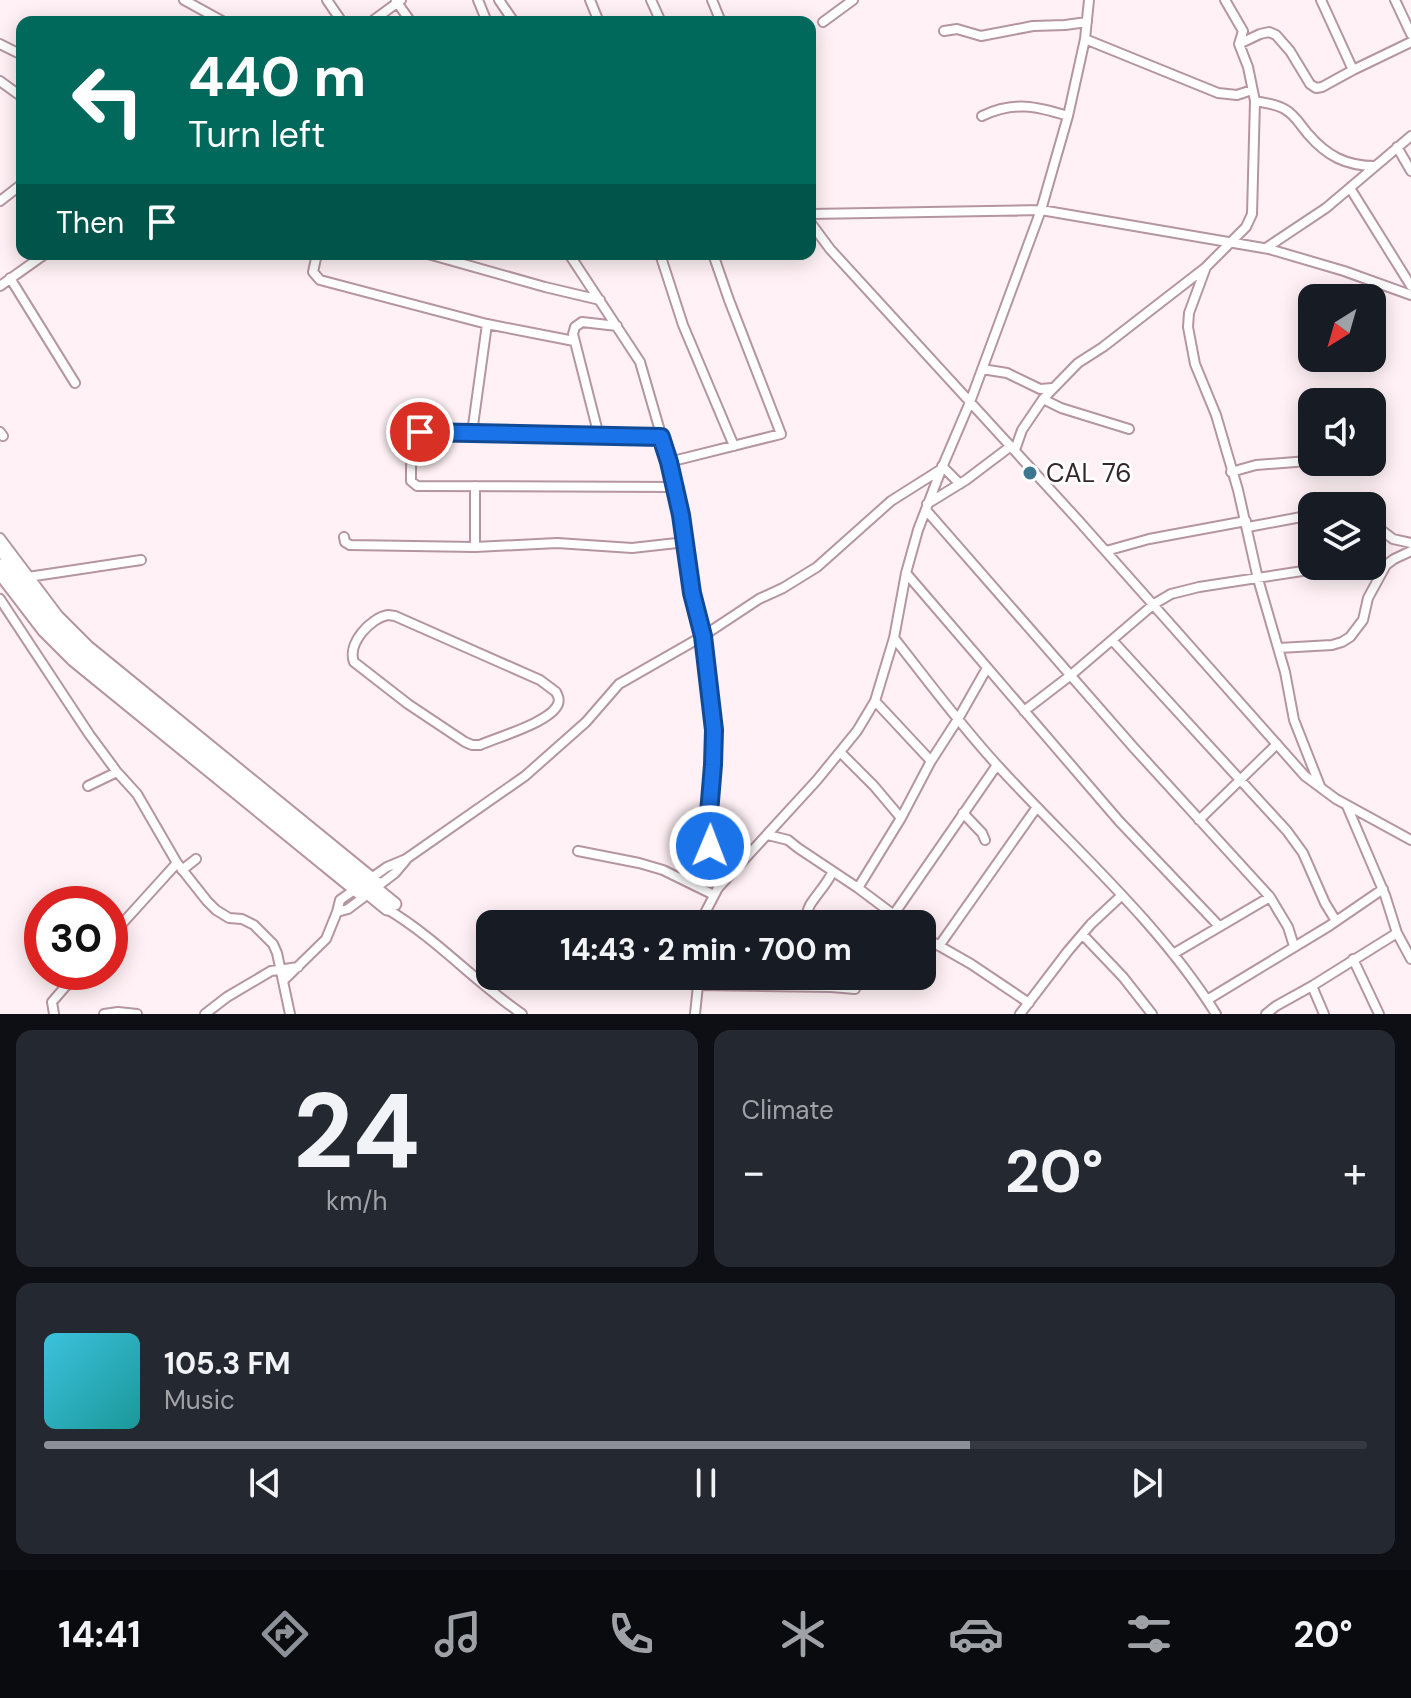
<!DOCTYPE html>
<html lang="en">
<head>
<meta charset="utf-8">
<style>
	:root { --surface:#171b24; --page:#242831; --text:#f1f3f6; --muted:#9ea1a6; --line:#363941; --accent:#8c9099 }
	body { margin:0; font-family:"DM Sans",sans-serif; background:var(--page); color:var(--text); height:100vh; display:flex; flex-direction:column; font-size:30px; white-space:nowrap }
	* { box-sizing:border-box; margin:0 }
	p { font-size:26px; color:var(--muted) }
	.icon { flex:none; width:44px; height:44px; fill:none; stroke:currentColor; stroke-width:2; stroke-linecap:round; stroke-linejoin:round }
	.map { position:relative; height:1014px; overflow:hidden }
	.panel { display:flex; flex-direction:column; gap:16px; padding:16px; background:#0d0f14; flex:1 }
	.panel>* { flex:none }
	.guide { position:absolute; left:16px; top:16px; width:800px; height:244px; border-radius:16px; box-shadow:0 4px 20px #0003; background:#00695c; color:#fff; overflow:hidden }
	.needle { width:52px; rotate:217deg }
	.tools { position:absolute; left:1298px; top:284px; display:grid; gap:16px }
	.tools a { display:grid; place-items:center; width:88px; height:88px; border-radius:16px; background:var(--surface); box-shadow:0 4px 20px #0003; font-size:40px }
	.speed { position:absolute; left:24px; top:886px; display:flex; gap:16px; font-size:40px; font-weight:700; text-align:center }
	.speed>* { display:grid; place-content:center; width:104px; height:104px; border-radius:50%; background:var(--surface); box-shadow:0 4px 20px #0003; line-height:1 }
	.speed .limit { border:12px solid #d22; background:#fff; color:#111 }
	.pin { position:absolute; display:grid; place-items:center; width:68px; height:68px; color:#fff; margin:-34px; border:4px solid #fff; border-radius:50%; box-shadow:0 2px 8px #0007 }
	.me { position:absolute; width:88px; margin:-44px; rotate:1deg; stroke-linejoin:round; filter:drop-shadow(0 0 6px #0008) }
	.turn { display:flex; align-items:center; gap:28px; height:168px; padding:0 40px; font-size:36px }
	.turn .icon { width:104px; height:104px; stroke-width:2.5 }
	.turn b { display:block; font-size:56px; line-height:68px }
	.then { display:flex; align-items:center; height:76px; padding:0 40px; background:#0003; gap:16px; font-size:30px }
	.big { font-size:60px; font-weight:700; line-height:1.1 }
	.panel .tile { flex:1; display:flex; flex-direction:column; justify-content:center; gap:12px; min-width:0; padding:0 28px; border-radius:16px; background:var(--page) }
	.panel .dial { align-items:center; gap:0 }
	.dial b { font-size:104px; line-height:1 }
	.song { display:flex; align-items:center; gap:24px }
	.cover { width:96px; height:96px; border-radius:12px; background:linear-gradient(135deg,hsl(190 70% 55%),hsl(180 70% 35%)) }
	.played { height:8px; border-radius:4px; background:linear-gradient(90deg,var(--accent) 70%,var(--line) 70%) }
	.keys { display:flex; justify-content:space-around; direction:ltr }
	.heat { display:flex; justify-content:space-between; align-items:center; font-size:44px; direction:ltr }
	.panel .tiles { flex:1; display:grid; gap:16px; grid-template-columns:1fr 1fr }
	.tile:last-child { grid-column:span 2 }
	.trip { position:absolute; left:476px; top:910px; width:460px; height:80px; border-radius:16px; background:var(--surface); box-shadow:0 4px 20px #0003; font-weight:700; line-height:80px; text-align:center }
	.menu { display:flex; height:128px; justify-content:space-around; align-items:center; background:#090b0e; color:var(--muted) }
	.menu .icon { width:56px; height:56px }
	.menu .on { color:var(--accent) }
	.menu b { font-size:36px; color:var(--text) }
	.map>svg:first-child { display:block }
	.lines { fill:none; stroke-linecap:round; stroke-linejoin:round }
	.minor-casing { stroke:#b595a1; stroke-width:12 }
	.major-casing { stroke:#b595a1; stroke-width:15 }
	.minor { stroke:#fff; stroke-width:8 }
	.major { stroke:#fff; stroke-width:11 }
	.route-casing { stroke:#114b97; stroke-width:20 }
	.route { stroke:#1a73e8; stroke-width:14 }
	.poi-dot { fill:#3c778f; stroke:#fff; stroke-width:3 }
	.labels { text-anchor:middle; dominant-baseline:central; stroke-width:6; stroke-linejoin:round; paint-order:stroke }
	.poi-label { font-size:26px; fill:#33272b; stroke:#fff; text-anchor:start }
</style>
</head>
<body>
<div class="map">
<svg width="1411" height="1014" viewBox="0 0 1411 1014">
	<rect width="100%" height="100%" fill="#fff1f5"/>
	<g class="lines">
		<g class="minor-casing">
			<path id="minor" d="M184 0 224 22
				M327 0 342 22
				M478 0 487 22
				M499 0 514 22
				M590 0 599 22
				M651 0 661 22
				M712 0 721 22
				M1225 0 1243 31 1239 44 1248 67 1255 101 1252 214 1246 227 1206 267 1189 313 1188 327 1195 364 1216 415 1238 490 1258 579 1285 672 1294 720 1320 786
				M1321 0 1353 70
				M1395 0 1411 34
				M396 1 411 22
				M371 22 401 0
				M823 22 853 0
				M944 31 957 29 981 36 1033 26 1065 25 1087 22
				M1085 39 1218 93 1237 95 1252 90
				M0 44 22 55
				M1239 44 1260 34 1269 32 1276 35 1290 51 1310 84 1316 88 1322 87 1353 70 1411 42
				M0 81 22 97
				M1255 101C1265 103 1277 104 1286 110 1295 115 1301 126 1308 134 1327 156 1346 166 1375 166
				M982 116C1014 101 1036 106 1068 116
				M1397 147 1411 171
				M1350 188 1411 286
				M0 201 22 184
				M810 214 1041 210 1269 249 1344 271 1411 295
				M810 222 830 249 1078 520 1305 776 1336 799 1411 840
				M1266 248 1326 208 1411 136
				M317 254 313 272 320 280 487 324 574 341
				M428 254 545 287 600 300
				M569 254 640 362 669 462 686 542 692 593 703 636 714 730 713 765 709 831 710 846 718 888
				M660 254 683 325 734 446
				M10 278 75 383
				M0 286 45 254
				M982 369 1007 373 1040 389 1052 388
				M1043 399 1061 408 1129 429
				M0 432 3 436
				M472 433 487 324
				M599 436 573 334 575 327 582 322 617 326
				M661 437 420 432C410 445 411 465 411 481L417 486 675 487
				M1015 450 1022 430 1043 399 1078 363 1103 347 1205 268
				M669 462 781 434 729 300 713 254
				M942 466 960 484
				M1231 472 1256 465 1308 461
				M927 504 966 480 1011 446
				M926 510 1134 748 1270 897 1288 927 1294 946
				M1372 523 1393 539 1411 543
				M1248 527 1312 515
				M344 537 345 542 350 545 475 547 557 543 632 548 686 542
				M0 538 58 615 89 646 381 884
				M475 547V486
				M1106 551 1149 539 1246 521
				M906 573 1119 821 1219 926
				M0 576 43 632 72 661 363 898
				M28 577 141 560
				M0 599 89 734 117 772 88 786
				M388 615 395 616 540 680 556 692C558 697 560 698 558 704 551 722 498 737 480 745H472L465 742 408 704 354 662C347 644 370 618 388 615Z
				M894 638C928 681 961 726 998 766 1072 847 1158 921 1216 1014
				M1112 640 1287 831 1303 853 1325 903 1336 921
				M1279 648 1332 645 1342 642 1350 637 1363 620 1368 598 1386 565 1394 559 1411 551
				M875 701 931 761
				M1024 711 1071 675 1154 604 1171 594 1199 587 1335 566
				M840 752 874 786 901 818
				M117 772 137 794 177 863 207 901 216 910 229 918 242 919 254 925 273 944 277 953 290 1014
				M1347 806 1385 895 1397 933 1411 959
				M963 813 982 833 985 840
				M1199 820 1277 744
				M768 835 788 840 798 848 858 888 906 924
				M578 851 639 863 663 870 714 895
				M182 870 196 859
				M378 886 395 873 406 860
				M858 888 901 818 931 761 958 719 987 668
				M387 909C436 938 475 982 522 1014
				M337 912 348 909 364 897
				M894 914 997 765
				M703 924 706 911 718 888 817 780 857 731 875 701 894 638 906 573 918 530 941 470 970 402 1041 210 1068 116 1085 39 1089 0
				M804 924C807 917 806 912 810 905 817 894 826 885 832 873
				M1083 935 1123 977 1152 1014
				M922 936 971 964 1029 1003
				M110 937 177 863
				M939 946 1037 807
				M1173 954 1270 897
				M1353 959 1379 1014
				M283 981 326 939 337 912 340 900 387 867 406 859 525 776 586 722 619 684 703 636 759 599 783 588 817 567 891 501 940 470
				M698 985 831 987 855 989
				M1312 986 1324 1014
				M1207 1000 1329 926 1383 889
				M54 1014 52 1002 78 972
				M104 1014 118 1012 137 1014
				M205 1014 227 997 271 971 298 967
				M695 1014 699 976
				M1020 1014 1068 951 1091 924 1121 896
				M1266 1014 1276 1006 1312 986 1397 933"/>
		</g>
		<g class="major-casing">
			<path id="major" d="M0 549 57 623 86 651 395 904
				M0 565 48 627 79 658 387 909"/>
		</g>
		<use href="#minor" class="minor"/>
		<use href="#major" class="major"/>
	</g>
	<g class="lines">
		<g class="route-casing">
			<path id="route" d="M420 432 661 437 669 462 681 515 692 593 703 636 714 730 713 765 709 813 710 846"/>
		</g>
		<use href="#route" class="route"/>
	</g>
	<circle class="poi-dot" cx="1030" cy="473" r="8"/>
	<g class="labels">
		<g class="poi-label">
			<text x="1046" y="473">CAL 76</text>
		</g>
	</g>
</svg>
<div class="tools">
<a><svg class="needle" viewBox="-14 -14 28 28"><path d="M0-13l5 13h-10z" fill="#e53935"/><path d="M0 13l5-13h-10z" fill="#9ea1a6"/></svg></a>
<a><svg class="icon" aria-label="sound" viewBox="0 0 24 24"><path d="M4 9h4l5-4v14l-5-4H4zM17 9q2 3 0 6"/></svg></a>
<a><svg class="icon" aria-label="layers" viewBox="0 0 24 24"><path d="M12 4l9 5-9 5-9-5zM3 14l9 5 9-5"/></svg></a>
</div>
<div class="speed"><div class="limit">30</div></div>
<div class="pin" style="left:420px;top:432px;background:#d93025"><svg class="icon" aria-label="arrive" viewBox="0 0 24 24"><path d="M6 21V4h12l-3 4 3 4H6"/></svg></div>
<svg class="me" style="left:710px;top:846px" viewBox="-20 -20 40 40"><circle r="17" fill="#1a73e8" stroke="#fff" stroke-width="3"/><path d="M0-11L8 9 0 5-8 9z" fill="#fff"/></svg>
<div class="trip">14:43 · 2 min · 700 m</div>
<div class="guide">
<div class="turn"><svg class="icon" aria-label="left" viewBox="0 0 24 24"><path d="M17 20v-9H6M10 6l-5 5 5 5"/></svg><div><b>440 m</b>Turn left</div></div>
<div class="then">Then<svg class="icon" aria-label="arrive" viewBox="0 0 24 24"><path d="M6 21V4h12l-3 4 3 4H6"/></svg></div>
</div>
</div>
<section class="panel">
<div class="tiles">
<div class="tile dial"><b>24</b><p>km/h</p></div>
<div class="tile"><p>Climate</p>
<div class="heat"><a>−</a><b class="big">20°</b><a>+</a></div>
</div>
<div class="tile">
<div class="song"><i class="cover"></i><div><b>105.3 FM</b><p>Music</p></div></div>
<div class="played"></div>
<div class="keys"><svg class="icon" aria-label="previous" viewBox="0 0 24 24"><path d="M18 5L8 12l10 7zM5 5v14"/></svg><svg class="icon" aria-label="pause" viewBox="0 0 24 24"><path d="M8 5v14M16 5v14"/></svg><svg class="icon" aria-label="next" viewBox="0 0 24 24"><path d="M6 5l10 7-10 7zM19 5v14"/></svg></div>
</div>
</div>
</section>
<nav class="menu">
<b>14:41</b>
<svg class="icon on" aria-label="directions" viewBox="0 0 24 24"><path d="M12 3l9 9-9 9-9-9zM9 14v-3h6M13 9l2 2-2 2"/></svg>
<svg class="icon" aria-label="music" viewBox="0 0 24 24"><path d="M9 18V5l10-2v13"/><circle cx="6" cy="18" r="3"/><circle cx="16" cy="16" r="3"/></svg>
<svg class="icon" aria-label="phone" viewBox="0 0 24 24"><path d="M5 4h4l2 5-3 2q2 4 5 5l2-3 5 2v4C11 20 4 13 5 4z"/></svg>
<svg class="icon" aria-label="climate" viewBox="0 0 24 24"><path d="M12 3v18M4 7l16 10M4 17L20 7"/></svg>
<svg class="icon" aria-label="car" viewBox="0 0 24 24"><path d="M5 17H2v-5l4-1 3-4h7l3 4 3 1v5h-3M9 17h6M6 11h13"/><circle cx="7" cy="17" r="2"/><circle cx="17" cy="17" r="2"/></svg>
<svg class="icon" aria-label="filters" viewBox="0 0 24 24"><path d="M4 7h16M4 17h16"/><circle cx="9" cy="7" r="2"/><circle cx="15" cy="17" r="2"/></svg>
<b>20°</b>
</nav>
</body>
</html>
